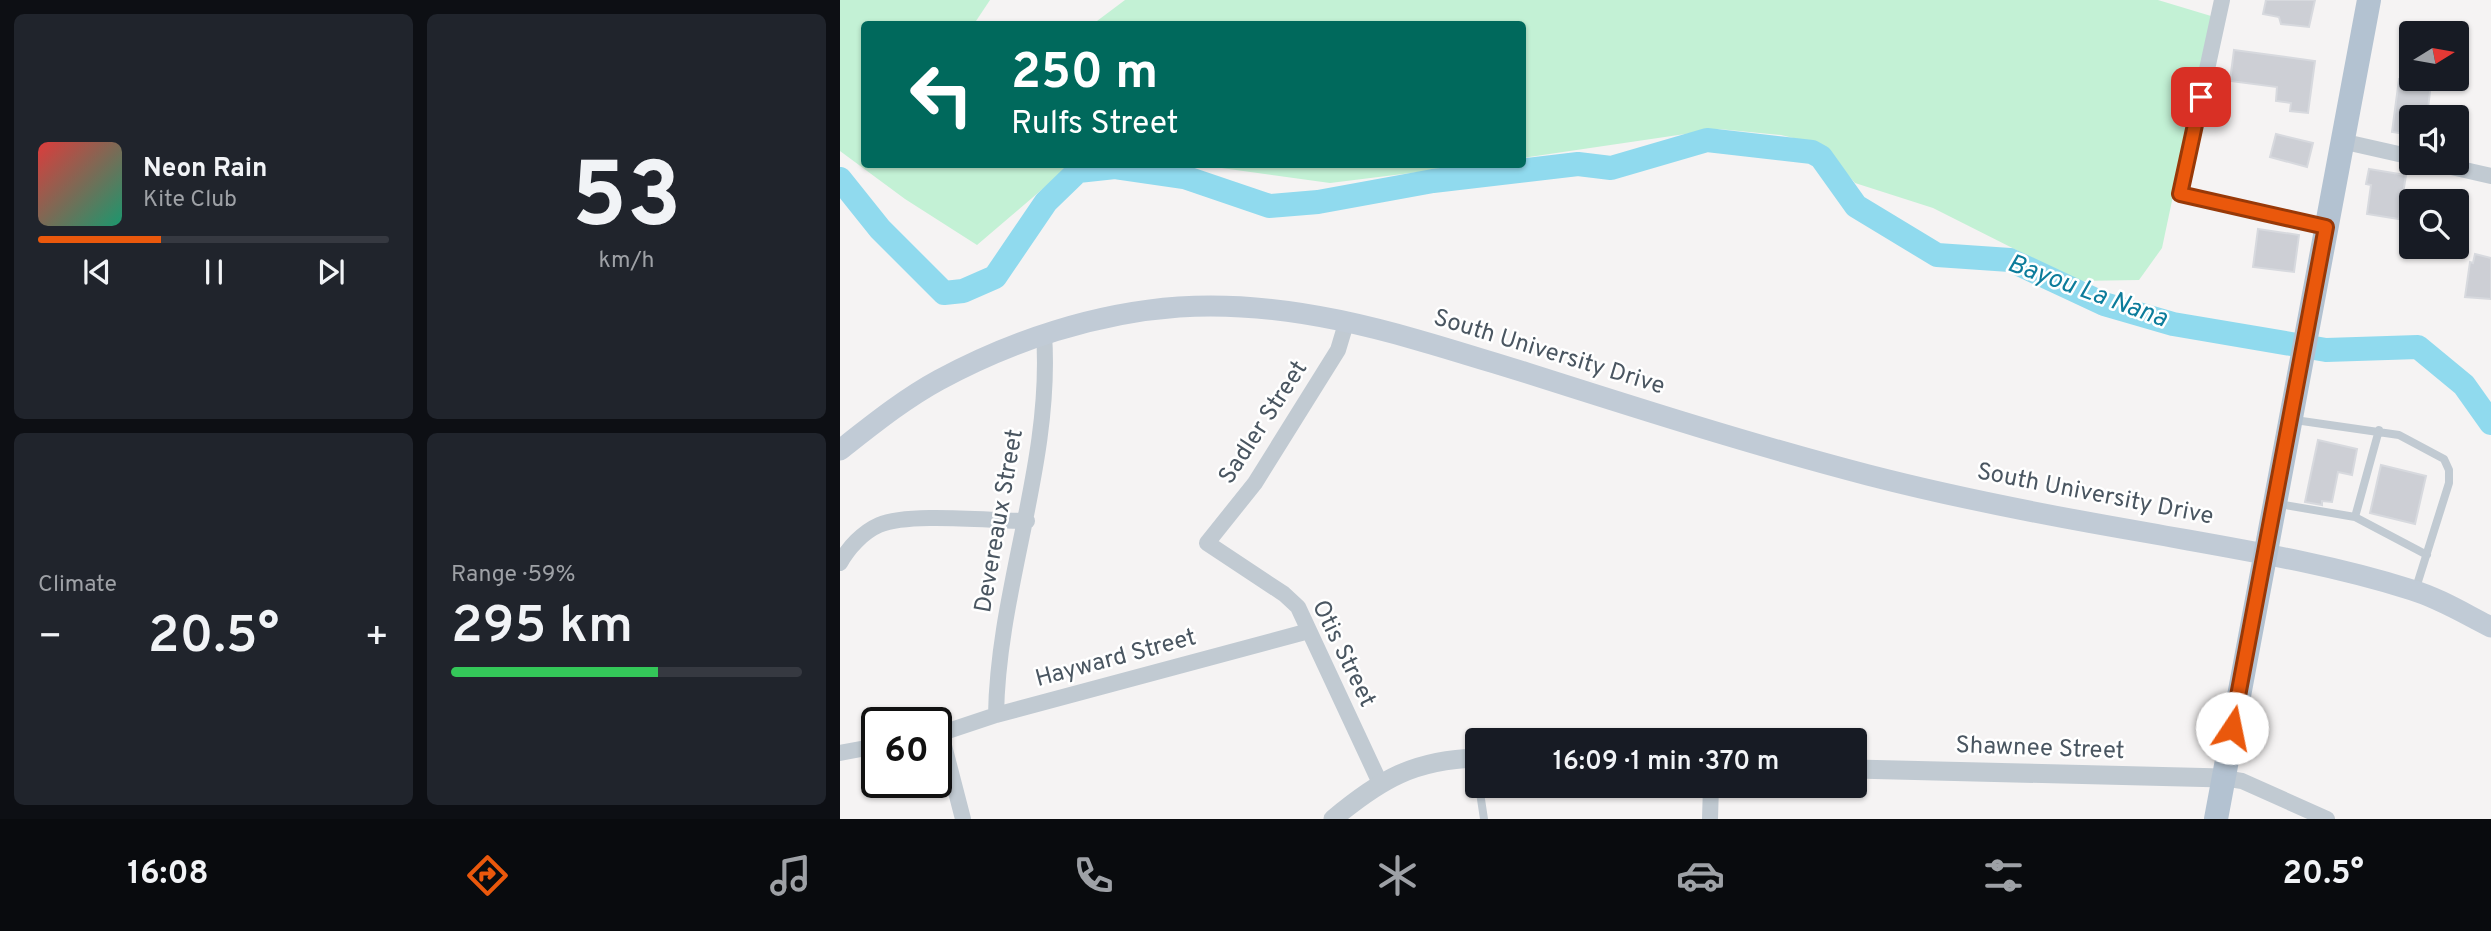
<!DOCTYPE html>
<html lang="en">
<head>
<meta charset="utf-8">
<style>
	:root { --surface:#171b24; --page:#20242c; --text:#f1f3f6; --muted:#9ea1a6; --line:#363941; --accent:#ea580c }
	body { margin:0; font-family:Overpass,sans-serif; background:var(--page); color:var(--text); height:100vh; display:flex; flex-direction:column; font-size:26px; white-space:nowrap }
	* { box-sizing:border-box; margin:0 }
	p { font-size:23px; color:var(--muted) }
	.icon { flex:none; width:38px; height:38px; fill:none; stroke:currentColor; stroke-width:2; stroke-linecap:round; stroke-linejoin:round }
	.map { position:relative; flex:1; overflow:hidden }
	.sheet { display:flex; flex-direction:column; gap:14px; padding:14px; background:#0d0f14; width:840px }
	.sheet>* { flex:none }
	.guide { position:absolute; left:21px; top:21px; width:665px; height:147px; border-radius:7px; box-shadow:0 2px 5px #0004; background:#00695c; color:#fff; overflow:hidden }
	.needle { width:46px; rotate:79deg }
	.fabs { position:absolute; left:1559px; top:21px; display:grid; gap:14px }
	.fabs a { display:grid; place-items:center; width:70px; height:70px; border-radius:7px; background:var(--surface); box-shadow:0 2px 5px #0004; font-size:35px }
	.speed { position:absolute; left:21px; top:707px; display:flex; gap:14px; font-size:35px; font-weight:700; text-align:center }
	.speed>* { display:grid; place-content:center; width:91px; height:91px; border-radius:50%; background:var(--surface); box-shadow:0 2px 5px #0004; line-height:1 }
	.speed .limit { border:4px solid #111; border-radius:10px; background:#fff; color:#111 }
	.pin { position:absolute; display:grid; place-items:center; width:60px; height:60px; color:#fff; margin:-30px; border-radius:14px; box-shadow:0 4px 10px #0006 }
	.me { position:absolute; width:77px; margin:-38px; rotate:11deg; stroke-linejoin:round; filter:drop-shadow(0 0 5px #0008) }
	.turn { display:flex; align-items:center; gap:24px; height:147px; padding:0 35px; font-size:32px }
	.turn .icon { width:91px; height:91px; stroke-width:2.5 }
	.turn b { display:block; font-size:49px; line-height:60px }
	.big { font-size:52px; font-weight:600; line-height:1.1 }
	.sheet .widget { flex:1; display:flex; flex-direction:column; justify-content:center; gap:10px; min-width:0; padding:0 24px; border-radius:10px; background:var(--page) }
	.sheet .dial { align-items:center; gap:0 }
	.dial b { font-size:91px; line-height:1 }
	.song { display:flex; align-items:center; gap:21px }
	.cover { width:84px; height:84px; border-radius:10px; background:linear-gradient(135deg,hsl(0 70% 55%),hsl(160 70% 35%)) }
	.played { height:7px; border-radius:4px; background:linear-gradient(90deg,var(--accent) 35%,var(--line) 35%) }
	.keys { display:flex; justify-content:space-around; direction:ltr }
	.heat { display:flex; justify-content:space-between; align-items:center; font-size:38px; direction:ltr }
	.charge { height:10px; border-radius:5px; background:linear-gradient(90deg,#34c759 59%,var(--line) 0) }
	.sheet .tiles { flex:1; display:grid; gap:14px; grid-template-columns:repeat(2,1fr) }
	.trip { position:absolute; left:625px; top:728px; width:402px; height:70px; border-radius:7px; background:var(--surface); box-shadow:0 2px 5px #0004; font-weight:600; line-height:70px; text-align:center }
	.dock { display:flex; height:112px; justify-content:space-around; align-items:center; background:#090b0e; color:var(--muted) }
	.dock .icon { width:49px; height:49px }
	.dock .on { color:var(--accent) }
	.dock b { font-size:32px; color:var(--text) }
	main { display:flex; flex:1; min-height:0 }
	.map>svg:first-child { display:block }
	.garden { fill:#c3f1d5 }
	.lines { fill:none; stroke-linecap:round; stroke-linejoin:round }
	.river { stroke:#90daee; stroke-width:24 }
	.building { fill:#cdcfd5; stroke:#d7d9de; stroke-width:2 }
	.service { stroke:#c1cad2; stroke-width:8 }
	.minor { stroke:#c1cad2; stroke-width:16 }
	.tertiary { stroke:#c1cad2; stroke-width:19 }
	.secondary { stroke:#c1cbd6; stroke-width:21 }
	.primary { stroke:#b3c2d1; stroke-width:24 }
	.route-casing { stroke:#983908; stroke-width:18 }
	.route { stroke:#ea580c; stroke-width:12 }
	.labels { text-anchor:middle; dominant-baseline:central; stroke-width:5; stroke-linejoin:round; paint-order:stroke }
	.street-label { font-size:24px; fill:#4a5661; stroke:#fff }
	.water-label { font-size:26px; font-style:italic; fill:#0c7c9b; stroke:#fff }
</style>
</head>
<body>
<main>
<section class="sheet">
<div class="tiles">
<div class="widget">
<div class="song"><i class="cover"></i><div><b>Neon Rain</b><p>Kite Club</p></div></div>
<div class="played"></div>
<div class="keys"><svg class="icon" aria-label="previous" viewBox="0 0 24 24"><path d="M18 5L8 12l10 7zM5 5v14"/></svg><svg class="icon" aria-label="pause" viewBox="0 0 24 24"><path d="M8 5v14M16 5v14"/></svg><svg class="icon" aria-label="next" viewBox="0 0 24 24"><path d="M6 5l10 7-10 7zM19 5v14"/></svg></div>
</div>
<div class="widget dial"><b>53</b><p>km/h</p></div>
<div class="widget"><p>Climate</p>
<div class="heat"><a>−</a><b class="big">20.5°</b><a>+</a></div>
</div>
<div class="widget"><p>Range · 59%</p><b class="big">295 km</b><div class="charge"></div></div>
</div>
</section>
<div class="map">
<svg width="1651" height="819" viewBox="0 0 1651 819">
	<rect width="100%" height="100%" fill="#f5f3f3"/>
	<path class="garden" d="M0 0H150L134 24H24V164L248 165 227 168 137 245 65 199 0 151Z
		M285 0H1318L1371 16 1322 248 1299 280 1238 281 1093 208 1015 183 982 145 941 135 879 129 683 158 682 24H253Z
		M360 165H636L490 183Z"/>
	<g class="lines">
		<path class="river" d="M0 179 40 229 104 293 123 291 155 277 206 202 238 171 275 167 344 177 429 206 478 202 593 181 738 164 771 168 867 140 972 152 981 157 1016 206 1097 255 1170 260 1264 304 1333 324 1486 350 1578 347 1624 385 1651 423"/>
	</g>
	<path class="building" d="M1426 0H1475L1469 27 1441 24 1439 17 1423 14Z
		M1394 50 1475 61 1468 113 1450 111 1451 103 1436 101 1437 87 1390 81Z
		M1559 79 1591 83 1587 117H1572V135L1552 132Z
		M1436 134 1473 143 1467 167 1430 157Z
		M1529 169 1566 175 1559 219 1527 214 1531 185 1526 184Z
		M1418 229 1459 235 1454 272 1413 267Z
		M1635 254 1651 258V299L1625 297 1630 262 1633 263Z
		M1478 440 1517 449 1512 475 1498 472 1492 502 1482 501V505L1465 502Z
		M1541 465 1586 476 1575 524 1530 513Z"/>
	<g class="lines">
		<path class="service" d="M1455 420 1559 435 1604 459 1609 470V483L1575 591
			M1539 430 1515 517 1587 555
			M1439 504 1515 517
			M635 758 637 773
			M639 786 644 819"/>
		<path class="minor" d="M1382 0 1340 194 1486 227
			M1501 141 1572 157
			M1594 163 1651 176
			M507 320 498 350 415 483 367 543 444 594 458 607 540 783
			M0 563C8 548 23 532 39 525 70 512 151 521 187 521
			M156 715C158 587 213 463 204 334
			M101 734 123 819
			M96 735 156 715 469 631
			M0 753 37 746
			M1383 778 1402 781 1487 819
			M870 819 871 786"/>
		<path class="tertiary" d="M1015 769 1383 778
			M493 819C541 779 574 760 637 758"/>
		<path class="secondary" d="M0 450C32 425 64 399 99 380 173 340 256 313 339 307 461 299 572 338 687 373 800 409 913 445 1028 475 1121 499 1215 517 1309 533 1397 549 1487 563 1572 590 1599 598 1625 614 1651 627"/>
		<path class="primary" d="M1376 819 1529 0"/>
	</g>
	<g class="lines">
		<g class="route-casing">
			<path id="route" d="M1361 97 1340 194 1486 227 1392 728"/>
		</g>
		<use href="#route" class="route"/>
	</g>
	<g class="labels">
		<g class="street-label">
			<text transform="translate(709 353) rotate(17)">South University Drive</text>
			<text transform="translate(424 423) rotate(-57)">Sadler Street</text>
			<text transform="translate(1255 495) rotate(11)">South University Drive</text>
			<text transform="translate(160 521) rotate(-80)">Devereaux Street</text>
			<text transform="translate(503 654) rotate(64)">Otis Street</text>
			<text transform="translate(276 659) rotate(-15)">Hayward Street</text>
			<text transform="translate(1200 749) rotate(2)">Shawnee Street</text>
		</g>
		<g class="water-label">
			<text transform="translate(1247 292) rotate(20)">Bayou La Nana</text>
		</g>
	</g>
</svg>
<div class="fabs">
<a><svg class="needle" viewBox="-14 -14 28 28"><path d="M0-13l5 13h-10z" fill="#e53935"/><path d="M0 13l5-13h-10z" fill="#9ea1a6"/></svg></a>
<a><svg class="icon" aria-label="sound" viewBox="0 0 24 24"><path d="M4 9h4l5-4v14l-5-4H4zM17 9q2 3 0 6"/></svg></a>
<a><svg class="icon" aria-label="search" viewBox="0 0 24 24"><circle cx="10" cy="10" r="6"/><path d="M15 15l6 6"/></svg></a>
</div>
<div class="speed"><div class="limit">60</div></div>
<div class="pin" style="left:1361px;top:97px;background:#d93025"><svg class="icon" aria-label="arrive" viewBox="0 0 24 24"><path d="M6 21V4h12l-3 4 3 4H6"/></svg></div>
<svg class="me" style="left:1392px;top:728px" viewBox="-20 -20 40 40"><circle r="19" fill="#fff"/><path d="M0-13L10 11 0 6-10 11z" fill="#ea580c"/></svg>
<div class="trip">16:09 · 1 min · 370 m</div>
<div class="guide">
<div class="turn"><svg class="icon" aria-label="left" viewBox="0 0 24 24"><path d="M17 20v-9H6M10 6l-5 5 5 5"/></svg><div><b>250 m</b>Rulfs Street</div></div>
</div>
</div>
</main>
<nav class="dock">
<b>16:08</b>
<svg class="icon on" aria-label="directions" viewBox="0 0 24 24"><path d="M12 3l9 9-9 9-9-9zM9 14v-3h6M13 9l2 2-2 2"/></svg>
<svg class="icon" aria-label="music" viewBox="0 0 24 24"><path d="M9 18V5l10-2v13"/><circle cx="6" cy="18" r="3"/><circle cx="16" cy="16" r="3"/></svg>
<svg class="icon" aria-label="phone" viewBox="0 0 24 24"><path d="M5 4h4l2 5-3 2q2 4 5 5l2-3 5 2v4C11 20 4 13 5 4z"/></svg>
<svg class="icon" aria-label="climate" viewBox="0 0 24 24"><path d="M12 3v18M4 7l16 10M4 17L20 7"/></svg>
<svg class="icon" aria-label="car" viewBox="0 0 24 24"><path d="M5 17H2v-5l4-1 3-4h7l3 4 3 1v5h-3M9 17h6M6 11h13"/><circle cx="7" cy="17" r="2"/><circle cx="17" cy="17" r="2"/></svg>
<svg class="icon" aria-label="filters" viewBox="0 0 24 24"><path d="M4 7h16M4 17h16"/><circle cx="9" cy="7" r="2"/><circle cx="15" cy="17" r="2"/></svg>
<b>20.5°</b>
</nav>
</body>
</html>
